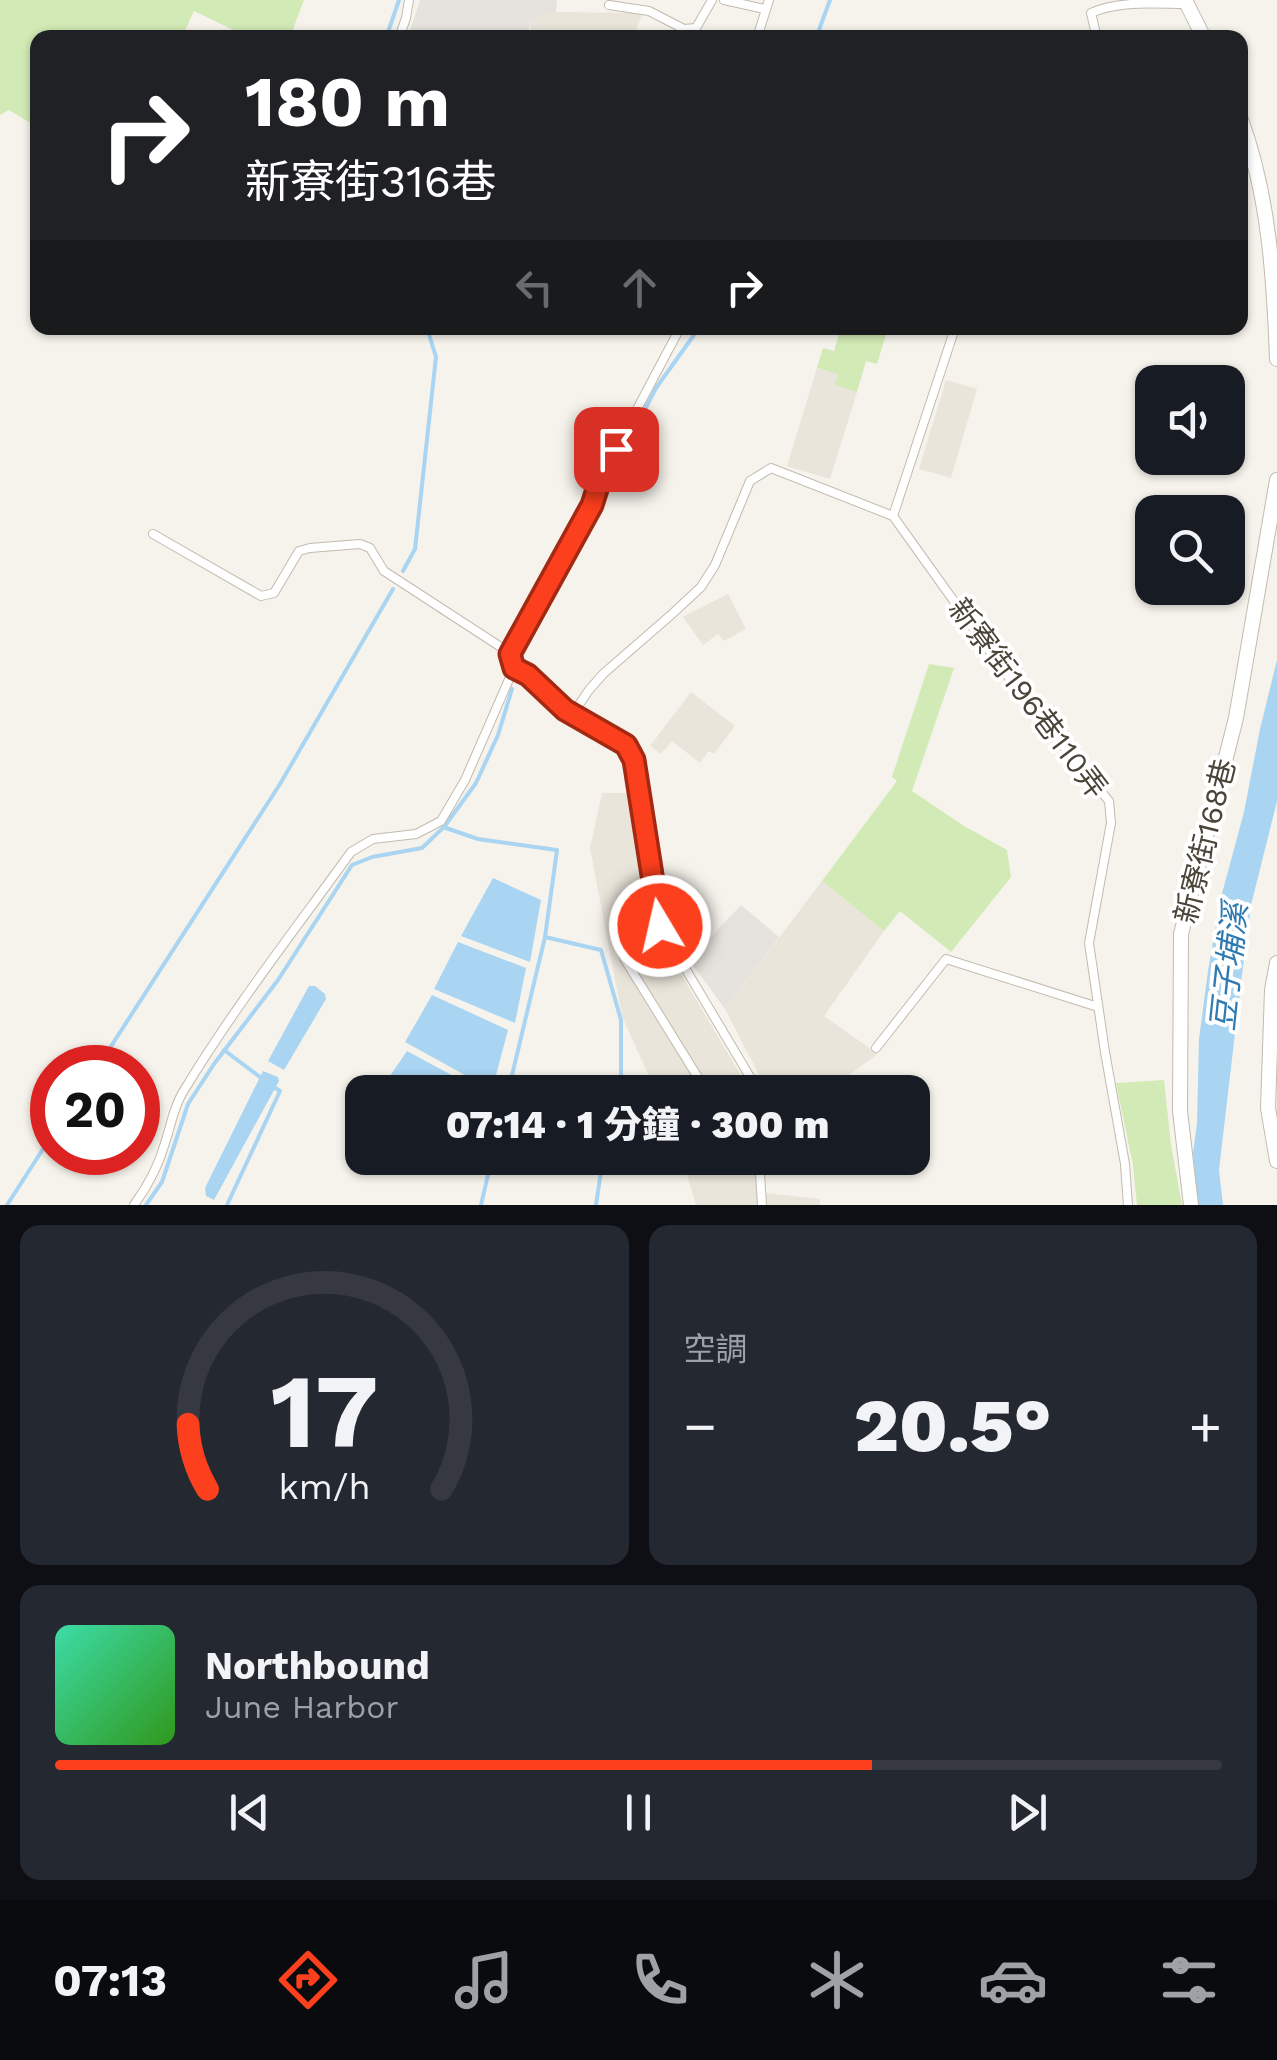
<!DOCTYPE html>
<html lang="zh-TW">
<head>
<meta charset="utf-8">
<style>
	:root { --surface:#171b24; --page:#242831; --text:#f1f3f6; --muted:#9ea1a6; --line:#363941; --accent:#fc3f1d }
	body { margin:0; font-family:"Work Sans","Noto Sans TC",sans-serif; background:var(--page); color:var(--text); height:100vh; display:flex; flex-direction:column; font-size:38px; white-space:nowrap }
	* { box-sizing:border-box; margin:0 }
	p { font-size:32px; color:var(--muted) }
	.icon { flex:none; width:55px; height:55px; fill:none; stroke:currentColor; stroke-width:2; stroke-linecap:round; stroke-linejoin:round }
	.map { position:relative; height:1205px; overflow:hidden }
	.sheet { display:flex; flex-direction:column; gap:20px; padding:20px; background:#0d0f14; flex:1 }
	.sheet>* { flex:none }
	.guide { position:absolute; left:30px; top:30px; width:1218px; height:305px; border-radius:20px; box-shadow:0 2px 8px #0004; background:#202124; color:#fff; overflow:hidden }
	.buttons { position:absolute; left:1135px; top:365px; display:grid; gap:20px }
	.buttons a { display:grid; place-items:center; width:110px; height:110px; border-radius:20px; background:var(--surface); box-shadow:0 2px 8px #0004; font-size:50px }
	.speed { position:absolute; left:30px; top:1045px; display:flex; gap:20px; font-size:50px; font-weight:700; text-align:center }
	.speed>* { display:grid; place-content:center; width:130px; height:130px; border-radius:50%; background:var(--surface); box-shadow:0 2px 8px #0004; line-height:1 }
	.speed .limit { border:15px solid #d22; background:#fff; color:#111 }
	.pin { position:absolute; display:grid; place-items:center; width:85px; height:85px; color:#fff; margin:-42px; border-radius:20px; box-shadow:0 5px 15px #0006 }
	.me { position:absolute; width:110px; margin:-55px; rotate:351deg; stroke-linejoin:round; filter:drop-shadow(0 0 8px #0008) }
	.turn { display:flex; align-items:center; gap:35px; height:210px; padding:0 50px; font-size:45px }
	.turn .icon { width:130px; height:130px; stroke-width:2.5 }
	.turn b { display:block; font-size:70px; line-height:85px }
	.lanes { display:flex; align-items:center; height:95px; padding:0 50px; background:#0003; justify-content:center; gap:50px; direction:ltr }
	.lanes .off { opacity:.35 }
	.big { font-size:75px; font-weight:800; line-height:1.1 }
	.sheet .widget { flex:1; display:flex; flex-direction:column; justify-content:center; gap:15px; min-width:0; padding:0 35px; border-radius:20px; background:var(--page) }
	.sheet .dial { align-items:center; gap:0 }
	.dial svg { height:260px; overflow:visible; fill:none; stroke:var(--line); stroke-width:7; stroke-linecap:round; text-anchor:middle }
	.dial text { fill:var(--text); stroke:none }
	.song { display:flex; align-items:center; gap:30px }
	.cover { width:120px; height:120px; border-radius:15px; background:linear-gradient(135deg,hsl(160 70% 55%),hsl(110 70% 35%)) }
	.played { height:10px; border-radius:5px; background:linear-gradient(90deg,var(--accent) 70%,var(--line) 70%) }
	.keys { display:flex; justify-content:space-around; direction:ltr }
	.heat { display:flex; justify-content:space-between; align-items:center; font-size:55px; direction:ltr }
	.sheet .tiles { flex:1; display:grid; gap:20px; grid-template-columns:1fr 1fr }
	.widget:last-child { grid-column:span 2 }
	.trip { position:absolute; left:345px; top:1075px; width:585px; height:100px; border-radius:20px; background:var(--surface); box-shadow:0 2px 8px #0004; font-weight:800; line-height:100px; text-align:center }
	.menu { display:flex; height:160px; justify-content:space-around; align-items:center; background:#090b0e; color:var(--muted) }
	.menu .icon { width:70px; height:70px }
	.menu .on { color:var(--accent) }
	.menu b { font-size:45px; color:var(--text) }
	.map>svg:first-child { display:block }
	.residential { fill:#eae5da }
	.industrial { fill:#e6e2dd }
	.green { fill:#d2eab5 }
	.water { fill:#a9d4f2 }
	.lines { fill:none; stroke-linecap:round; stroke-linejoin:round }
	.stream { stroke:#a9d4f2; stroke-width:4 }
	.lane-casing { stroke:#c2bbae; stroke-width:10 }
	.street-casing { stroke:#c2bbae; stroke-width:16 }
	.lane { stroke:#fff; stroke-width:8 }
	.street { stroke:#fff; stroke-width:14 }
	.route-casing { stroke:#a42913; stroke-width:25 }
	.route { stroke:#fc3f1d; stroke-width:18 }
	.labels { text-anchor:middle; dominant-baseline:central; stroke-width:8; stroke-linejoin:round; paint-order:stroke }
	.street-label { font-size:30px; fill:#4b4439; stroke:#fff }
	.water-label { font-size:32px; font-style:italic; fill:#2e7ab2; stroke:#fff }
</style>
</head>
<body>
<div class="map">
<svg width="1277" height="1205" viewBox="0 0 1277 1205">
	<rect width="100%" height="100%" fill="#f6f3ec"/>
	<path class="residential" d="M556 12 643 13 633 37 530 38 531 20Z
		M817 368 838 374 836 385 857 392 830 479 787 466Z
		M946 380 977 389 951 478 919 469Z
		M728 594 746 629 724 641 718 634 703 645 683 617Z
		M691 692 735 726 714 754 709 751 700 763 672 741 661 754 650 746Z
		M602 793H633L653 927 751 1092H656L622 1016 590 848Z
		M822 881 884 931 824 1016 878 1054 825 1092H768L725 1009Z
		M682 1158H755L757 1192 820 1199V1205H696Z"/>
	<path class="industrial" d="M420 0H557L556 12 531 20 527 37H408Z
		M741 905 779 937 725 1009 689 960Z"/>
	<path class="green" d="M0 0H304L290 37H248L194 11 182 37 38 38 37 127 9 110 0 115Z
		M841 328H888L877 364 866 361 857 392 835 385 838 374 817 368 823 348 834 351Z
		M929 664 954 668 912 791 964 826 1007 850 1011 877 951 952 900 911 884 931 822 881 897 781 892 777Z
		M1164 1080 1171 1145 1182 1205H1137L1133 1165 1116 1083Z"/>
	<path class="water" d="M1277 660V801L1251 905 1241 982 1219 1170 1223 1205H1198L1193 1153 1197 1123 1199 1039 1208 971 1220 901 1244 812 1260 729Z
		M493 878 541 900 530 962 461 936Z
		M458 942 526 968 515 1023 434 989Z
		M309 986H315L325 994 326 999 284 1070 268 1061Z
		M432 995 508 1030 492 1090 405 1042Z
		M407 1051 483 1092H379Z
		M263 1071 278 1077 279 1081 214 1200 206 1196 205 1188Z"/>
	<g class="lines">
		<path class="stream" d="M386 38 399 0
			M816 38 830 0
			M403 571 415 549 436 357 427 328
			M520 647 603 501 625 448 656 388 699 328
			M446 828 478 839 557 850 545 937 601 950 621 1020V1083L617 1092
			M224 1050 260 1077
			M97 1068 280 784 393 589
			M508 1092 545 937
			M7 1205 52 1135
			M146 1205 162 1182 188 1104 214 1064 278 980 352 865 372 857 422 848 444 827 476 783 498 735 512 689
			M227 1205 280 1091 272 1086
			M481 1205 492 1158
			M596 1205 603 1158"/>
		<g class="lane-casing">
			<path id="lane" d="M724 0 765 9
				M609 5 649 11 684 29 696 28 712 0
				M399 38 406 18 409 0
				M757 38 769 0
				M1097 38 1091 13C1119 0 1156 4 1187 4
				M680 328 600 479 592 505 510 653 514 668 529 675 565 711 626 745 634 759 660 926 756 1087V1092
				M893 516 955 328
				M153 534 261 596 274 593 299 551 310 548 360 544 370 548 384 571 510 653
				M572 715 589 690 603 674 672 614 701 587 715 565 750 481 771 468 893 516 1024 699 1109 801 1111 823 1089 943 1105 1052 1125 1164 1128 1205
				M624 958 707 1092
				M876 1048 946 959 1098 1007
				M759 1158 762 1205
				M134 1205C147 1187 159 1165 165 1143 171 1126 173 1108 183 1092 233 1009 294 931 351 852L373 839 416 834 441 821 465 780 514 668"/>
		</g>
		<g class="street-casing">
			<path id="street" d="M1185 0 1204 38
				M1240 117C1269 194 1274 278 1277 359
				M1277 963 1272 990 1268 1108 1277 1161
				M1191 1205 1180 1111 1181 934 1236 718 1277 480"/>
		</g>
		<use href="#lane" class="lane"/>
		<use href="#street" class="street"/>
	</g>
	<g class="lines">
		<g class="route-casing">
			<path id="route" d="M616 449 600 480 592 505 510 654 514 668 528 675 565 710 626 745 634 760 660 926"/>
		</g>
		<use href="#route" class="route"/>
	</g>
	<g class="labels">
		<g class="street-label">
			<text transform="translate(1028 698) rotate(53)">新寮街196巷110弄</text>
			<text transform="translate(1205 841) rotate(-76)">新寮街168巷</text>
		</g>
		<g class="water-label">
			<text transform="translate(1229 967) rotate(-84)">豆子埔溪</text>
		</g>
	</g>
</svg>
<div class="buttons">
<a><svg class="icon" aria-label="sound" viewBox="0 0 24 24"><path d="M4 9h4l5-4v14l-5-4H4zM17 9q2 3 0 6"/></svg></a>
<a><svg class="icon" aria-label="search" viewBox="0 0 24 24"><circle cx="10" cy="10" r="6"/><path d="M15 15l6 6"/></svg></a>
</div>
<div class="speed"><div class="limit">20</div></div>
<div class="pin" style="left:616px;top:449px;background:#d93025"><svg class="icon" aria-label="arrive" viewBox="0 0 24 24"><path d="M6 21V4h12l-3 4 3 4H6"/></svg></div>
<svg class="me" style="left:660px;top:926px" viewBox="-20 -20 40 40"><circle r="17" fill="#fc3f1d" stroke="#fff" stroke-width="3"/><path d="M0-11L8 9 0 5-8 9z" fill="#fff"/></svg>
<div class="trip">07:14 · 1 分鐘 · 300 m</div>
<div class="guide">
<div class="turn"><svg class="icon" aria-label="right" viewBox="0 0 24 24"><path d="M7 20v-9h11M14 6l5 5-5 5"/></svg><div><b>180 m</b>新寮街316巷</div></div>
<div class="lanes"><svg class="icon off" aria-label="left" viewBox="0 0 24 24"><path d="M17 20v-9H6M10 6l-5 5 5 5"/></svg><svg class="icon off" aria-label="ahead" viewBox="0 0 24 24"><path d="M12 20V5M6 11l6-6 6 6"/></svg><svg class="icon" aria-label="right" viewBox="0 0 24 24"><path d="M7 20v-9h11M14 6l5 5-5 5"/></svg></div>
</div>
</div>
<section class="sheet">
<div class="tiles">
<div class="widget dial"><svg viewBox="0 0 100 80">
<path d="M14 69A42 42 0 1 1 86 69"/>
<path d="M14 69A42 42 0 0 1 8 49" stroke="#fc3f1d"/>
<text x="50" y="56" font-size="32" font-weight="700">17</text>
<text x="50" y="72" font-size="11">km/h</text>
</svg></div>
<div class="widget"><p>空調</p>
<div class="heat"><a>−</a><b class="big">20.5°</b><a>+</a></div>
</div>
<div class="widget">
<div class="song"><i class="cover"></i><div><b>Northbound</b><p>June Harbor</p></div></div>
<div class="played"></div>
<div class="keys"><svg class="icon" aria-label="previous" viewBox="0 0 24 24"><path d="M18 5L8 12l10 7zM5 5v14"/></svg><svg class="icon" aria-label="pause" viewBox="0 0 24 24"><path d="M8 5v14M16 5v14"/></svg><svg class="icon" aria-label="next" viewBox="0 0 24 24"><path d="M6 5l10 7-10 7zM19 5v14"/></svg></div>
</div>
</div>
</section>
<nav class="menu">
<b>07:13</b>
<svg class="icon on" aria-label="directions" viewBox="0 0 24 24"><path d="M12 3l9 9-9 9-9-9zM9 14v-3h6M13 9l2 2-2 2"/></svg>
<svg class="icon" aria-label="music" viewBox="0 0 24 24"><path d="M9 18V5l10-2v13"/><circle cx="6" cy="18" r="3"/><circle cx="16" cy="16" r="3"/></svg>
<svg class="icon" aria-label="phone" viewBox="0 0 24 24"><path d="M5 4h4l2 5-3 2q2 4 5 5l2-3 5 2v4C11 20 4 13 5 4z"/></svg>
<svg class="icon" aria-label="climate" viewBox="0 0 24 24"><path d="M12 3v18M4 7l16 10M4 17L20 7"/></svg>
<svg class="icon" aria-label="car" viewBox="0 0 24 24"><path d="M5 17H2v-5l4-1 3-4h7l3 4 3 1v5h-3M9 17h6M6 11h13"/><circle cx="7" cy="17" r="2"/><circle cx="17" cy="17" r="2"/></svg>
<svg class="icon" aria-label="filters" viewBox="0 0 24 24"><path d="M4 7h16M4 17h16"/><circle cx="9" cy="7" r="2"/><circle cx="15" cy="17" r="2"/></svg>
</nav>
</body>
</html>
